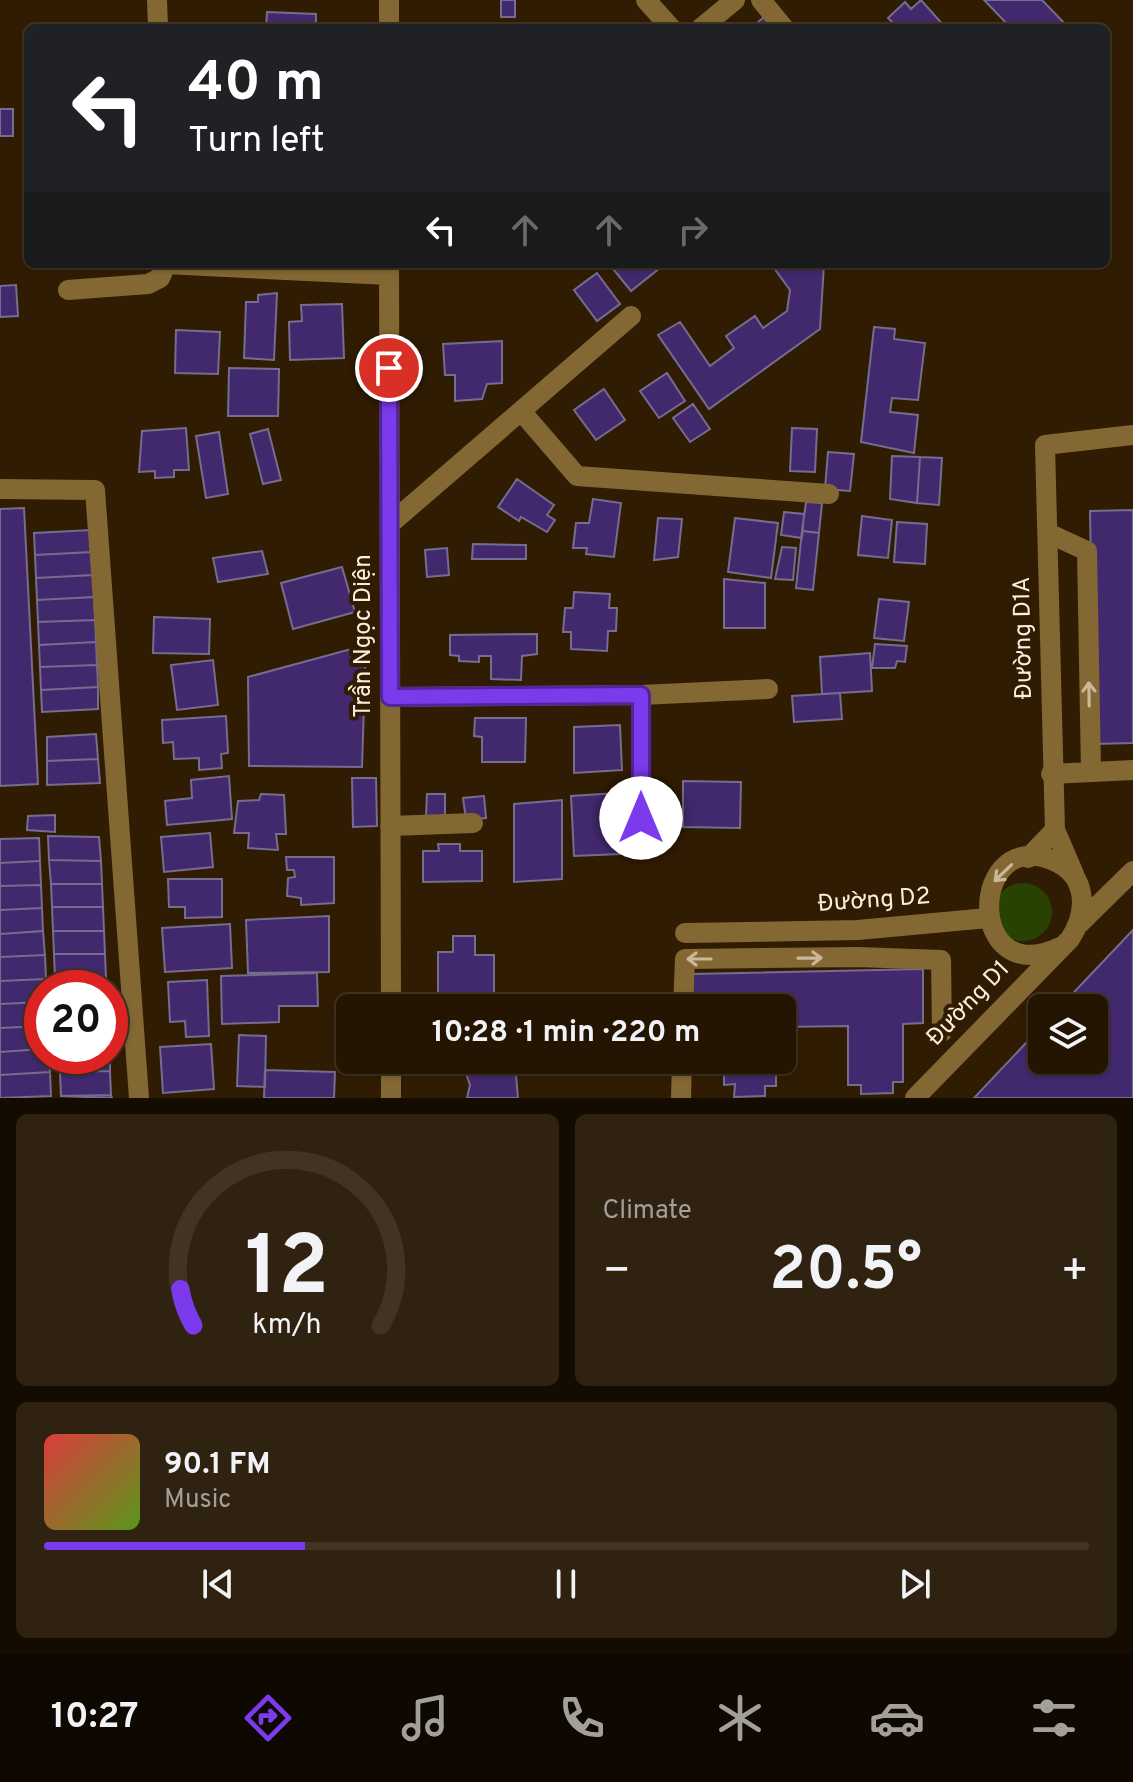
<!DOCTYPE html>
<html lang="en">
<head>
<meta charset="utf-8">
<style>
	:root { --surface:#241502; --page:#302211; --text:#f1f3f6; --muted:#a39f99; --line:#413424; --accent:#7c3aed }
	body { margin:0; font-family:Overpass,sans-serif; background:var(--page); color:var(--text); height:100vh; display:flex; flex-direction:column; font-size:30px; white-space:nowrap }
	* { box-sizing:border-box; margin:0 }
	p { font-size:26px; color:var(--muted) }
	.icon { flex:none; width:44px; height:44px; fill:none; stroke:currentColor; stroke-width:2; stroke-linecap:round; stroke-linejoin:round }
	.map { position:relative; height:1098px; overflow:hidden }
	.details { display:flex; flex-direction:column; gap:16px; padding:16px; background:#140c01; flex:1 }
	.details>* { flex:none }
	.hud { position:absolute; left:24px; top:24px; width:1086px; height:244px; border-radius:12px; box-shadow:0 2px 6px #0004,0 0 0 2px var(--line); background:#202124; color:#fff; overflow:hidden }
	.buttons { position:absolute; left:1028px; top:994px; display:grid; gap:16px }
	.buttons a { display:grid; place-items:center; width:80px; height:80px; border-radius:12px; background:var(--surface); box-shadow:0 2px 6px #0004,0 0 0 2px var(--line); font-size:40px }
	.speed { position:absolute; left:24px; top:970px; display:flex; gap:16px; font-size:40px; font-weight:700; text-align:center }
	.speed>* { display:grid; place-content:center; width:104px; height:104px; border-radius:50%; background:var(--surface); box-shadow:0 2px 6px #0004,0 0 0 2px var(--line); line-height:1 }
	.speed .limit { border:12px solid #d22; background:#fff; color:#111 }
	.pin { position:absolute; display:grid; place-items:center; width:68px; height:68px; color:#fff; margin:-34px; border:4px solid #fff; border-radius:50%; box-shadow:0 2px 8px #0007 }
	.me { position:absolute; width:88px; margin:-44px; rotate:0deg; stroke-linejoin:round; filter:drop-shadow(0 0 6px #0008) }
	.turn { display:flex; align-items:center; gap:28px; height:168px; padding:0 32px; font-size:36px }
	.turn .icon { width:104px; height:104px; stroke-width:2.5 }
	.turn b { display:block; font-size:56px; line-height:68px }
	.lanes { display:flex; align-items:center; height:76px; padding:0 32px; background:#0003; justify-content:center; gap:40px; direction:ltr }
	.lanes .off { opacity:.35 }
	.big { font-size:60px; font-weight:700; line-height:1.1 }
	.details .tile { flex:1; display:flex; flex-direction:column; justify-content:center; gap:12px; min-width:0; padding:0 28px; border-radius:12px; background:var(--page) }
	.details .dial { align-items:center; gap:0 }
	.dial svg { height:208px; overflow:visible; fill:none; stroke:var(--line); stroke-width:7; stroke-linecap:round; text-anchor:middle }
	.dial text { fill:var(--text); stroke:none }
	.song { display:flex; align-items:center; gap:24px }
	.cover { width:96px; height:96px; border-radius:12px; background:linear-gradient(135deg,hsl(0 70% 55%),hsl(90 70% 35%)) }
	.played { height:8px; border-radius:4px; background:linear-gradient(90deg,var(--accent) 25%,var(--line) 25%) }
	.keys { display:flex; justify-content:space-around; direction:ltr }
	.heat { display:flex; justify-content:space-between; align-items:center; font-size:44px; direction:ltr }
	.details .tiles { flex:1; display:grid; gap:16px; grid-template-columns:1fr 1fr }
	.tile:last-child { grid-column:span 2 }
	.trip { position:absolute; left:336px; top:994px; width:460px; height:80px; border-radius:12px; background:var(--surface); box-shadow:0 2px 6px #0004,0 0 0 2px var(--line); font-weight:700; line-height:80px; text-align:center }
	.tabs { display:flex; height:128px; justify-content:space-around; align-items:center; background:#0e0801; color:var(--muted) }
	.tabs .icon { width:56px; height:56px }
	.tabs .current { color:var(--accent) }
	.tabs b { font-size:36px; color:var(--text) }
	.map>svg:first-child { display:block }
	.green { fill:#284203 }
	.building { fill:#42296d; stroke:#756d8d; stroke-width:2 }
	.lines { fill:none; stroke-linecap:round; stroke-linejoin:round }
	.minor { stroke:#836833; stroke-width:20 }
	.oneway { stroke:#cbb89a }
	.route-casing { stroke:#51269a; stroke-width:20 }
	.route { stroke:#7c3aed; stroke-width:14 }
	.labels { text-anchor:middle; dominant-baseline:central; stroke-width:8; stroke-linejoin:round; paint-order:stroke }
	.street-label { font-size:24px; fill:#fbeedf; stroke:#301c02 }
</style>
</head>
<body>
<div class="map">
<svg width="1133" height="1098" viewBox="0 0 1133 1098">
	<rect width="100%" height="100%" fill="#301c02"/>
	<path class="green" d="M994 912a29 29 0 1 1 58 0a29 29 0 1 1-58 0Z"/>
	<path class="building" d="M501 0H515V17H501Z
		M921 0 946 28H892L895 25 888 18 905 2 911 9Z
		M984 0H1042L1069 28H1011Z
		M267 12 316 14V28H266Z
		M764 17 773 28H751Z
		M0 109H13V136H0Z
		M463 264H489V268L462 269Z
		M609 264H665L631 291Z
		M771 264H824L820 329 709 409 658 335 680 322 710 366 734 348 726 336 755 316 763 328 787 311 790 290Z
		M597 273 620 304 597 321 574 290Z
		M16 285 18 316 0 317V286Z
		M277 293 274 360 244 358 246 302H258V295Z
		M342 304 344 358 290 360 289 322 302 321 301 305Z
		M874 327 895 329 894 339 925 343 918 400 892 398 890 412 918 415 914 453 861 442Z
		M176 330 220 332 218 374 175 373Z
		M502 341V383L487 384 482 399 455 401V375H445L443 344Z
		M229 368 279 369 278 416H228Z
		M667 373 685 401 659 418 640 391Z
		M604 389 625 420 596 440 574 410Z
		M693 404 710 429 690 442 673 418Z
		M186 428 189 470H174V477L155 478V471L139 472 142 431Z
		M792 428 817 429 815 472 790 471Z
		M268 429 281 480 263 484 250 434Z
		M219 432 228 494 206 498 196 436Z
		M828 452 854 454 850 491 825 489Z
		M892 456 920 457 917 503 890 499Z
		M920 457 942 458 939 505 917 503Z
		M517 479 554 505 547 515 555 520 547 532 521 517 519 521 498 507Z
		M593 499 621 503 614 557 586 554 587 548H573L576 523H589Z
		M806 502 822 503 819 533 802 531Z
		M24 508 38 784 0 786V509Z
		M1133 510V743L1094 744 1090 511Z
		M784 512 804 514 802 538 781 535Z
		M862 516 892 520 888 558 858 555Z
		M658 518 682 519 678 557 654 560Z
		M735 518 778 523 771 578 728 572Z
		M897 522 927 524 925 564 894 562Z
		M91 530 92 552 35 555 34 533Z
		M802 531 819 533 813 590 796 588Z
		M473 544 526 545V559H472Z
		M782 547 796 548 793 580 775 579Z
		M447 548 449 575 427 577 425 550Z
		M262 551 268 574 218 582 213 558Z
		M92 552 93 575 36 578 35 555Z
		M342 567 355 612 293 629 281 583Z
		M93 575 94 597 37 600 36 578Z
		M724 579 765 583V628H724Z
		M574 592 610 594 609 608H617L616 631H608L607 651 571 649V632H563L565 608H573Z
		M94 597 95 620 38 622 37 600Z
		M879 599 909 602 904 641 874 638Z
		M154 617 210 619 209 654 153 653Z
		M95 620 96 642 39 645 38 622Z
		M537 634V654L522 656 521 680 491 679V656H479V662L459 661V656L450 655V635Z
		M96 642 97 665 40 667 39 645Z
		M875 644 907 646 905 662 897 661 895 668H872Z
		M366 645 362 767 249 766 248 677Z
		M870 653 872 691 822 694 820 657Z
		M213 660 218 705 177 710 171 665Z
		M97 665 98 687 41 690 40 667Z
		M98 687V709L42 712 41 690Z
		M840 693 842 719 794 722 792 696Z
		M226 716 228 753 221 754 222 768 199 770V758L174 759 173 742 163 743 162 720Z
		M475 718H526L525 762H482V737L474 736Z
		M620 725 622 770 574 773V727Z
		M96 734 98 759 47 761V737Z
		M98 759 100 783 47 785V761Z
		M229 776 232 819 167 825 165 801 192 798 191 780Z
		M352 778H376L377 826 353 827Z
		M683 781 741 782 740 828 683 827Z
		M617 793 620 854 574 856 571 796Z
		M261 794 284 795 286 834H276L278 850 248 848 249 833H234L238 801 259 800Z
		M427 794H445V817H426Z
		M484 796 486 818 466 820 463 798Z
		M562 800V879L514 882V804Z
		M55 815V832L27 830 28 816Z
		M210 833 213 867 164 872 161 837Z
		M48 836 99 837 101 861 49 860Z
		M39 838 40 861 0 863V839Z
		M438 844H460V851H482V881L423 882V851H439Z
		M286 857H334V903L301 905V898L287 896 288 878 295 877 294 870H287Z
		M49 860 101 861 102 884H51Z
		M40 861 41 885 0 886V863Z
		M168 879H222V917L185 918V907H169Z
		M51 884H102L103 907H52Z
		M41 885 42 908 0 910V886Z
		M52 907H103L104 931H53Z
		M42 908 43 931 0 934V910Z
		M329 916V972L248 973 246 920Z
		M230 924 232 968 165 972 162 928Z
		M1133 930V1098H974L1042 1026V1060H1094V1008H1059Z
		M43 931 45 955 0 957V934Z
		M53 931H104L105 954H54Z
		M453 936H475V955H494V1008H438V952H453Z
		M54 954H105L106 978H55Z
		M45 955 46 979 0 981V957Z
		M923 969V1023L903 1024V1082H893V1093L861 1094V1085H848V1026L782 1027V1008H692V974Z
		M317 973 318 1006H279V1022L222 1024 221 976Z
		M55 978H106L107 988H56Z
		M46 979 42 1002 0 1004V981Z
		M207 980 209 1036 186 1037 185 1021 170 1022 168 982Z
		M42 1002V1026L0 1028V1004Z
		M42 1026V1049L0 1052V1028Z
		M239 1035 266 1036 265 1087 237 1086Z
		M211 1044 214 1089 163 1093 160 1047Z
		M42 1049V1056H49L50 1072 0 1075V1052Z
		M59 1056H110V1071L60 1072Z
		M724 1060H776V1086H765V1096L734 1097 735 1084 724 1085Z
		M515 1064 518 1098H467L470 1085 464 1068Z
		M265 1070 335 1072 334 1098H264Z
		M110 1071 111 1095 61 1096 60 1072Z
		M50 1072 51 1096 0 1098V1075Z
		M111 1095 112 1098 61 1096Z"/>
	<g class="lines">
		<path class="minor" d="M157 0 158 28
			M389 0V28
			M646 0 671 28
			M761 0 784 28
			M701 28 735 0
			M165 264 389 275
			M389 264 391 1008
			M68 290 148 284 160 278 165 267
			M521 411 577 476 829 494
			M0 489 95 490 139 1098
			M390 524 631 316
			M1048 533 1087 551 1091 772
			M390 697 641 695 768 689
			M1051 774 1133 770
			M641 818V695
			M390 826 473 823
			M1055 830 1045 445 1133 435
			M1028 858 1055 830 1074 874
			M1080 923 1133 871
			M685 933 858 930 988 918
			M683 1008 685 959 858 957 941 960 942 1032
			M391 1060V1098
			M681 1098 682 1060
			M915 1098 1070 939C1087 913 1089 876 1054 861 968 825 965 992 1060 947"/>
	</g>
	<defs><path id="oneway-shaft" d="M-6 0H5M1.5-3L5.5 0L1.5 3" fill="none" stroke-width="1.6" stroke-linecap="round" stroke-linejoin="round" transform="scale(2)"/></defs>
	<g class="oneway">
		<use href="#oneway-shaft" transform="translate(1089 694) rotate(-91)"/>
		<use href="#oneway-shaft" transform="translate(1003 873) rotate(136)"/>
		<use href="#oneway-shaft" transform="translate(810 958) rotate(-1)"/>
		<use href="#oneway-shaft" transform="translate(699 959) rotate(180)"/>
	</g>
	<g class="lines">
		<g class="route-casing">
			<path id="route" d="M389 368 390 697 641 695V818"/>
		</g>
		<use href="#route" class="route"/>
	</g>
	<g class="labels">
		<g class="street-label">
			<text transform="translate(364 636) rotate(-90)">Trần Ngọc Diện</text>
			<text transform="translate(1024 638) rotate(-91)">Đường D1A</text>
			<text transform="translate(874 901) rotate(-4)">Đường D2</text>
			<text transform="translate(969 1004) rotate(-46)">Đường D1</text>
		</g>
	</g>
</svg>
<div class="buttons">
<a><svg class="icon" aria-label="layers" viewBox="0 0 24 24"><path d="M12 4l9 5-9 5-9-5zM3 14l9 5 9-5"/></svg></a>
</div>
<div class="speed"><div class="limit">20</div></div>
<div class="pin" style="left:389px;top:368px;background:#d93025"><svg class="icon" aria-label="arrive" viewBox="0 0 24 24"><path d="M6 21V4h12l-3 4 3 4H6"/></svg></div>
<svg class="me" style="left:641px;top:818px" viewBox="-20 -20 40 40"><circle r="19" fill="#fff"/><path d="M0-13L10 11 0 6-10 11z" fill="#7c3aed"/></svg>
<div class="trip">10:28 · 1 min · 220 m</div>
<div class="hud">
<div class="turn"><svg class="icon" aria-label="left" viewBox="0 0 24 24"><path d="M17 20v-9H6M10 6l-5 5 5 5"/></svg><div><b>40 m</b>Turn left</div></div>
<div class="lanes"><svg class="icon" aria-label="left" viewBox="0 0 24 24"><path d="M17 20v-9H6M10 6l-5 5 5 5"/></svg><svg class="icon off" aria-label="ahead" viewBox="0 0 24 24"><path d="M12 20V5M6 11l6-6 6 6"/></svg><svg class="icon off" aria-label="ahead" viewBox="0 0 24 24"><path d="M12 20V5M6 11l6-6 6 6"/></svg><svg class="icon off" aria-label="right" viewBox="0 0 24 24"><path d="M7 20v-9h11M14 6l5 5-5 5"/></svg></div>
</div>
</div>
<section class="details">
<div class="tiles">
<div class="tile dial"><svg viewBox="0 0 100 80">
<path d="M14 69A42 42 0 1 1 86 69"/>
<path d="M14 69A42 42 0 0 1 9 55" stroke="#7c3aed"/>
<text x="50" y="56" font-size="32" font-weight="700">12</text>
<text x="50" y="72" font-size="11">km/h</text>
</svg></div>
<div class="tile"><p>Climate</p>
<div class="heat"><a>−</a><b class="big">20.5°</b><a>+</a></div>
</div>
<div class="tile">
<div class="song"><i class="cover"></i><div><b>90.1 FM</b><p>Music</p></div></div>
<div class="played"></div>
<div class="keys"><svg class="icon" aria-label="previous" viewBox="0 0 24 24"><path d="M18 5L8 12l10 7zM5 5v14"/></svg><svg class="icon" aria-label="pause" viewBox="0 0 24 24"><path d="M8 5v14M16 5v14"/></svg><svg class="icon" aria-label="next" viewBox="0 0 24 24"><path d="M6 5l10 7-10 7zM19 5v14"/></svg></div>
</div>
</div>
</section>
<nav class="tabs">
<b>10:27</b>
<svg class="icon current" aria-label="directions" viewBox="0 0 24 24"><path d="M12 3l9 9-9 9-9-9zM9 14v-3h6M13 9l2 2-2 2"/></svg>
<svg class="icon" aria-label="music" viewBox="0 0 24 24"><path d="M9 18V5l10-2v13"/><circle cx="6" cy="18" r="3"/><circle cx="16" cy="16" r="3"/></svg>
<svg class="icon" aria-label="phone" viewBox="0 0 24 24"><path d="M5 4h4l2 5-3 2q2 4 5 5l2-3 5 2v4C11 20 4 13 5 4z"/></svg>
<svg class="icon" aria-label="climate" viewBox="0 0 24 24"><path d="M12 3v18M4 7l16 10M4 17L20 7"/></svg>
<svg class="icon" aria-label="car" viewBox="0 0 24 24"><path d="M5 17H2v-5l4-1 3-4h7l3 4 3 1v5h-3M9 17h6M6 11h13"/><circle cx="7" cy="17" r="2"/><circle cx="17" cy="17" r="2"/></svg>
<svg class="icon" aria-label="filters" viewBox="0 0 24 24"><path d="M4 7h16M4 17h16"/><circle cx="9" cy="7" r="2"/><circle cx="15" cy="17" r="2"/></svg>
</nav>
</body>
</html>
